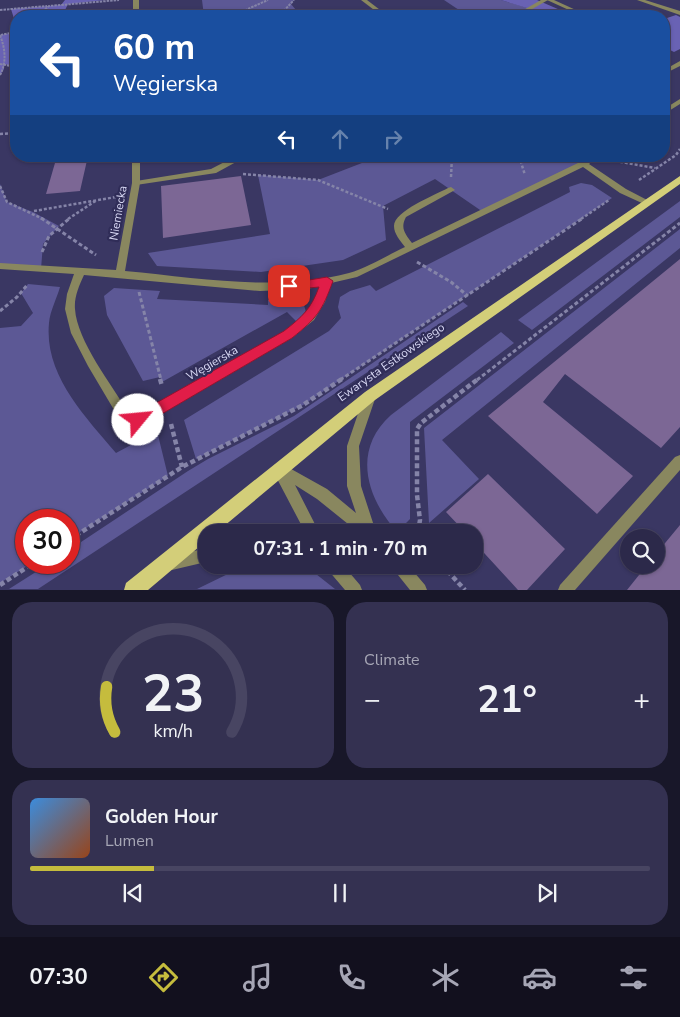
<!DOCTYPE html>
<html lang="en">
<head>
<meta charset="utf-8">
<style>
	:root { --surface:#2c294a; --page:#343151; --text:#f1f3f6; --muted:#a6a6b5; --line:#484562; --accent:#c5bc3d }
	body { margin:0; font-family:"Nunito Sans",sans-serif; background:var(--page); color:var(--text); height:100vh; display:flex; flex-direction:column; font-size:19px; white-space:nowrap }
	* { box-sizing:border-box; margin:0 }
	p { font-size:16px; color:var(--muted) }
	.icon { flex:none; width:28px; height:28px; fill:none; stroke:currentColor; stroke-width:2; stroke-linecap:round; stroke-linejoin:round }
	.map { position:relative; height:590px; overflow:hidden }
	.sheet { display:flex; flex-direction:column; gap:12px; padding:12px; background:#181729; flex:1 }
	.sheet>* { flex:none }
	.hud { position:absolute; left:10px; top:10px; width:660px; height:152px; border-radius:20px; box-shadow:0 1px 4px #0004,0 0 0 1px var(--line); background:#1a4fa0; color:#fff; overflow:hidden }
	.tools { position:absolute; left:620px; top:529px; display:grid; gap:10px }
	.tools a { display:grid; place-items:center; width:45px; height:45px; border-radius:50%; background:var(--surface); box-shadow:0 1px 4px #0004,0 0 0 1px var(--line); font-size:25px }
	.speed { position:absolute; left:15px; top:509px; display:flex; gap:10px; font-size:25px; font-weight:700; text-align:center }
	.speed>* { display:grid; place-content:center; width:65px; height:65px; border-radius:50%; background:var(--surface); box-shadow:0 1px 4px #0004,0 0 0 1px var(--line); line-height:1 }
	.speed .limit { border:8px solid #d22; background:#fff; color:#111 }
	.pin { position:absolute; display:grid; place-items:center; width:42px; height:42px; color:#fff; margin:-21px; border-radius:10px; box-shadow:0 2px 8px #0006 }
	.me { position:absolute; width:55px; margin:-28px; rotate:62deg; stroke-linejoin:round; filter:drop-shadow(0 0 4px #0008) }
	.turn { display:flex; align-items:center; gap:18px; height:105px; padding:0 20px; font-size:22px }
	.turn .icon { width:65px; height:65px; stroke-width:2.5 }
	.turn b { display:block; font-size:35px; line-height:42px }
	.lanes { display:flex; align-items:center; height:48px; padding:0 20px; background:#0003; justify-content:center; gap:25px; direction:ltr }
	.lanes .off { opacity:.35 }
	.big { font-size:38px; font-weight:700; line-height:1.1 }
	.sheet .tile { flex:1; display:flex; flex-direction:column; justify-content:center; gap:8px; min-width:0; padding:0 18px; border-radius:20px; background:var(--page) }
	.sheet .dial { align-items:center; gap:0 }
	.dial svg { height:130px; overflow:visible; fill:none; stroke:var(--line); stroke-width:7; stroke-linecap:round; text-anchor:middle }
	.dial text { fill:var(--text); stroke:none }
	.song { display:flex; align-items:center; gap:15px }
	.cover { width:60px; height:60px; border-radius:8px; background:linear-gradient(135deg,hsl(210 70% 55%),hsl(20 70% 35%)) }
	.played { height:5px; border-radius:2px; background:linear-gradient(90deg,var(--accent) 20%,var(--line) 20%) }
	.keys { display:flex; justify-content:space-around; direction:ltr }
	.heat { display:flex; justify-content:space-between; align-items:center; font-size:28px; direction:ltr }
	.sheet .tiles { flex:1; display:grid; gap:12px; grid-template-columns:1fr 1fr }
	.tile:last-child { grid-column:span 2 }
	.trip { position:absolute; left:198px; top:524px; width:285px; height:50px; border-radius:20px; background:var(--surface); box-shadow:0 1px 4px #0004,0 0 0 1px var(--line); font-weight:700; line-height:50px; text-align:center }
	.dock { display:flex; height:80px; justify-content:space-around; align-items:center; background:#12101e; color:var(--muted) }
	.dock .icon { width:35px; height:35px }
	.dock .active { color:var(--accent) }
	.dock b { font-size:22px; color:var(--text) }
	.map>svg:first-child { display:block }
	.green { fill:#5c5895 }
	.forest { fill:#6962b4 }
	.building { fill:#7c6795 }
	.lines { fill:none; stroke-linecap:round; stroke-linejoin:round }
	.path-far3 { stroke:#8584a8; stroke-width:2; stroke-dasharray:2.5 1; stroke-linecap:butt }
	.path-far2 { stroke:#8584a8; stroke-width:2.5; stroke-dasharray:3 2; stroke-linecap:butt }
	.path-far1 { stroke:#8584a8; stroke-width:3; stroke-dasharray:4 2.5; stroke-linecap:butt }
	.path { stroke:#8584a8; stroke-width:4.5; stroke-dasharray:5 3; stroke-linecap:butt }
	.service { fill:#89875f; fill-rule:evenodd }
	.pedestrian { fill:#89875f; fill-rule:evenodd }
	.minor { fill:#89875f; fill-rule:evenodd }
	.tertiary { fill:#89875f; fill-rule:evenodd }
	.primary { fill:#d3ce79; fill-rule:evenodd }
	.route { fill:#e11d48; stroke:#92132f }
	.labels { text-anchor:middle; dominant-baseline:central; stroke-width:4.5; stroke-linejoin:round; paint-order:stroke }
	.street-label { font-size:12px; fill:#d9d9f5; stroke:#302d58 }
</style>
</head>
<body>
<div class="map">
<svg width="680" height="590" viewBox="0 0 680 590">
	<rect width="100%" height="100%" fill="#3a3763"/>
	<path class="green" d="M202 0H294L291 4 301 16H204Z
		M444 0H501L531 9 516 16H468Z
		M380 156H573L583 164 483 212 435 179 383 206 386 240 343 260 261 272 157 266 148 253 270 234 258 175 318 180Z
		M581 183 592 185 612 198 303 405 196 459 184 420 329 331 341 318 338 307 340 297 350 291 370 285 376 291 570 192 569 187Z
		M0 184 7 202 33 212 59 226 43 244 41 269 0 266Z
		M680 201V217L532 330 518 320Z
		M680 229V248L442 440 479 479 429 523 424 428Z
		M28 284 60 287C57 298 50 311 49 323 44 375 85 416 116 453L157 431 168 476 69 539V520H26V562L32 563 0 583V328L21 326 33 313 21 293Z
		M114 288 160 291 157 299 268 305V300L294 299 303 302 306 312 304 322 300 325 287 312 162 382 160 377 143 381 107 315 104 296Z
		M463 302 468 306 38 589H9L50 563 69 562V550L188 471 208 459 294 416Z
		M501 332 514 343 410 422V519L397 532C366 497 352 450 391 415Z
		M257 566 294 567 316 574 335 589H197L234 571Z"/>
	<path class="forest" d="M65 0H105L68 4 62 16H16V67L4 64V69L0 75V35L12 33 16 25 11 9 61 5Z
		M501 0H537L574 16H531L521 14 530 9Z
		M676 15 680 17V49L674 52 664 47V19Z"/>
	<path class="building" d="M57 156H88L80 191 46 194Z
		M241 176 251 225 163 238 161 186Z
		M680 259V427L661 448 565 374 543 402 633 476 597 514 488 416Z
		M488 474 565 549 527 590H518L474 542V532H465L446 512Z
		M680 525V590H627L647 565H656V554Z"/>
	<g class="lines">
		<path class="path-far3" d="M0 10 47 6
			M37 16 49 6 119 0
			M232 16 268 0
			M279 16 294 0
			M0 64 16 67
			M0 75C7 62 5 48 0 35L16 32"/>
		<path class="path-far2" d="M0 134 16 133
			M519 156 525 175
			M610 160 655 168
			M243 174 318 180 388 209
			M451 177 452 156
			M639 180 676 155 680 149
			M0 186 7 202 43 219
			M34 211 116 197
			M68 219 97 200
			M581 219 609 200"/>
		<path class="path-far1" d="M41 218 96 255
			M42 252 49 236 70 218
			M417 262 451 282 468 296
			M139 292 161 380
			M0 311 17 297 28 284
			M340 380 583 218
			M477 380 680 223"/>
		<path class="path" d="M160 379 162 386
			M171 424 182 467
			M418 532 420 520 417 495V429L421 423 478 379
			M69 540 182 467 303 405 342 379
			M442 565 465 590
			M0 585 35 562"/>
		<path class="service" d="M680 455V470L575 590H558L560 585 675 457Z"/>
		<path class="pedestrian" d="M541 0H548L520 16H513Z
			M236 156H247L216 173 136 185 132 183 136 181 211 169Z"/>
		<path class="minor" d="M133 0H139V16H133Z
			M361 0H367L388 16H382Z
			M547 0H554L589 16H582Z
			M637 0H645L680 11V15Z
			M680 61V66L664 74V70Z
			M680 99V104L664 114V109Z
			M132 156H140V183L125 271C200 278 276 292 349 273 367 268 388 255 405 247 400 240 394 234 394 226 394 211 435 195 448 188L451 187 455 190 406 217C400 228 405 234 412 243L578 163 569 156H578L584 160 589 156H599L589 164 626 189 651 202 647 205 644 204 620 193 583 167 357 277 331 283 325 302 314 320 292 338 149 421 132 426 120 420 88 366 71 333 65 309 67 294 74 274 0 269V263L116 270 132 183ZM84 275 260 291 308 289 320 286 315 301 306 314 284 332 142 413 133 415 128 412C112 385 77 341 75 309 74 297 79 286 84 275Z"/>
		<path class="tertiary" d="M370 391 374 392 376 396 359 446 361 486 376 532H358L317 499 295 485 319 532H305L274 473 273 469 274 465 279 463 284 465 327 489 356 513 347 486V446L364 396 366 392Z
			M206 548V562L172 570 167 568 165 563 167 558Z
			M326 565H343L360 585 362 590H345L328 570Z
			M392 565H408L425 585 427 590H410L394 570Z"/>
		<path class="primary" d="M680 176V184L375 400 217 532H206V541L148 590H124L126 583 365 392Z"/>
	</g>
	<path class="route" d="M327 277 333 281C322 311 317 318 292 338L143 425 138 426 133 425 131 420 133 416 284 331C302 317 311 309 319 287L289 290 283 286 285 284Z"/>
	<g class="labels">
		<g class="street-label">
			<text transform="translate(118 213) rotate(-80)">Niemiecka</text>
			<text transform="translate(391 362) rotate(-35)">Ewarysta Estkowskiego</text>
			<text transform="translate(212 363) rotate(-30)">Węgierska</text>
		</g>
	</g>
</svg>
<div class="tools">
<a><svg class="icon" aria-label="search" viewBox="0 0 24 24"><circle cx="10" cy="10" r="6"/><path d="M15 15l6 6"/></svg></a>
</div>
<div class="speed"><div class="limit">30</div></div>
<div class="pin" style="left:289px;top:286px;background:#d93025"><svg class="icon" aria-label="arrive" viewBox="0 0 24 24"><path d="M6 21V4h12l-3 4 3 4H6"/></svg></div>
<svg class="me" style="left:138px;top:420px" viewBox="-20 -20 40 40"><circle r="19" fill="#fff"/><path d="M0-13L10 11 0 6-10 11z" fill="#e11d48"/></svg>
<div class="trip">07:31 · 1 min · 70 m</div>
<div class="hud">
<div class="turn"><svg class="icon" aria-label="left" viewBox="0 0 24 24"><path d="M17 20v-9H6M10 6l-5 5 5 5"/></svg><div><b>60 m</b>Węgierska</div></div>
<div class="lanes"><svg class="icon" aria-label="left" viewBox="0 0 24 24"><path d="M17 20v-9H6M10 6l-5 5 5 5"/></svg><svg class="icon off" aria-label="ahead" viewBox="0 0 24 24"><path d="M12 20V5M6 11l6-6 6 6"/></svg><svg class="icon off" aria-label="right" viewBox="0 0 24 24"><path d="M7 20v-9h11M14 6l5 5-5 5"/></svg></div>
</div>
</div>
<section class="sheet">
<div class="tiles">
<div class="tile dial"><svg viewBox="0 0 100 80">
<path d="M14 69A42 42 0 1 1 86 69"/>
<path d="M14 69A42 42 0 0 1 9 41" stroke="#c5bc3d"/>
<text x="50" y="56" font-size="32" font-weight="700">23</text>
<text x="50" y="72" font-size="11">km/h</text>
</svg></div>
<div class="tile"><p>Climate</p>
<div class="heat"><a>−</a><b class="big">21°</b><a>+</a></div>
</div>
<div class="tile">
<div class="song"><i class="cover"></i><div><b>Golden Hour</b><p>Lumen</p></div></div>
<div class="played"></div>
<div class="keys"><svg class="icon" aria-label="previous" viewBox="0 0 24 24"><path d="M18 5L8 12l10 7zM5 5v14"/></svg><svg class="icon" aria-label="pause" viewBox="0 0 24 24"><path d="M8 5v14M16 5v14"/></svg><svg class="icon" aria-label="next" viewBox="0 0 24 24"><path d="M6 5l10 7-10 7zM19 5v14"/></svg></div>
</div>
</div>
</section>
<nav class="dock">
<b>07:30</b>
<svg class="icon active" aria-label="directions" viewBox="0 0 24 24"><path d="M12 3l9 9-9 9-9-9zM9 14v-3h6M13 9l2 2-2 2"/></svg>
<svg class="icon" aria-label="music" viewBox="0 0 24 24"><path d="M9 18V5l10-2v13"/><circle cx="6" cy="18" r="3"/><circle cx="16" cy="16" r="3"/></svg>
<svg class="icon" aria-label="phone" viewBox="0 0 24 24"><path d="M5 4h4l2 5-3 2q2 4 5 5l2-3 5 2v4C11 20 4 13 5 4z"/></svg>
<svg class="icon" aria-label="climate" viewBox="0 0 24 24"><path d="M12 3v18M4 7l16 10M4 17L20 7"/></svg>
<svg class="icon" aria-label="car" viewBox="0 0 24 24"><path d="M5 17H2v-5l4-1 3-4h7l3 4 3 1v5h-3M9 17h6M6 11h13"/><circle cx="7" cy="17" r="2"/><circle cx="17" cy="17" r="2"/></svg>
<svg class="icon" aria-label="filters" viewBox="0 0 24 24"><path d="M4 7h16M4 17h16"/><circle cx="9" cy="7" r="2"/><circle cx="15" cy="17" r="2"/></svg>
</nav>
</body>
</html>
